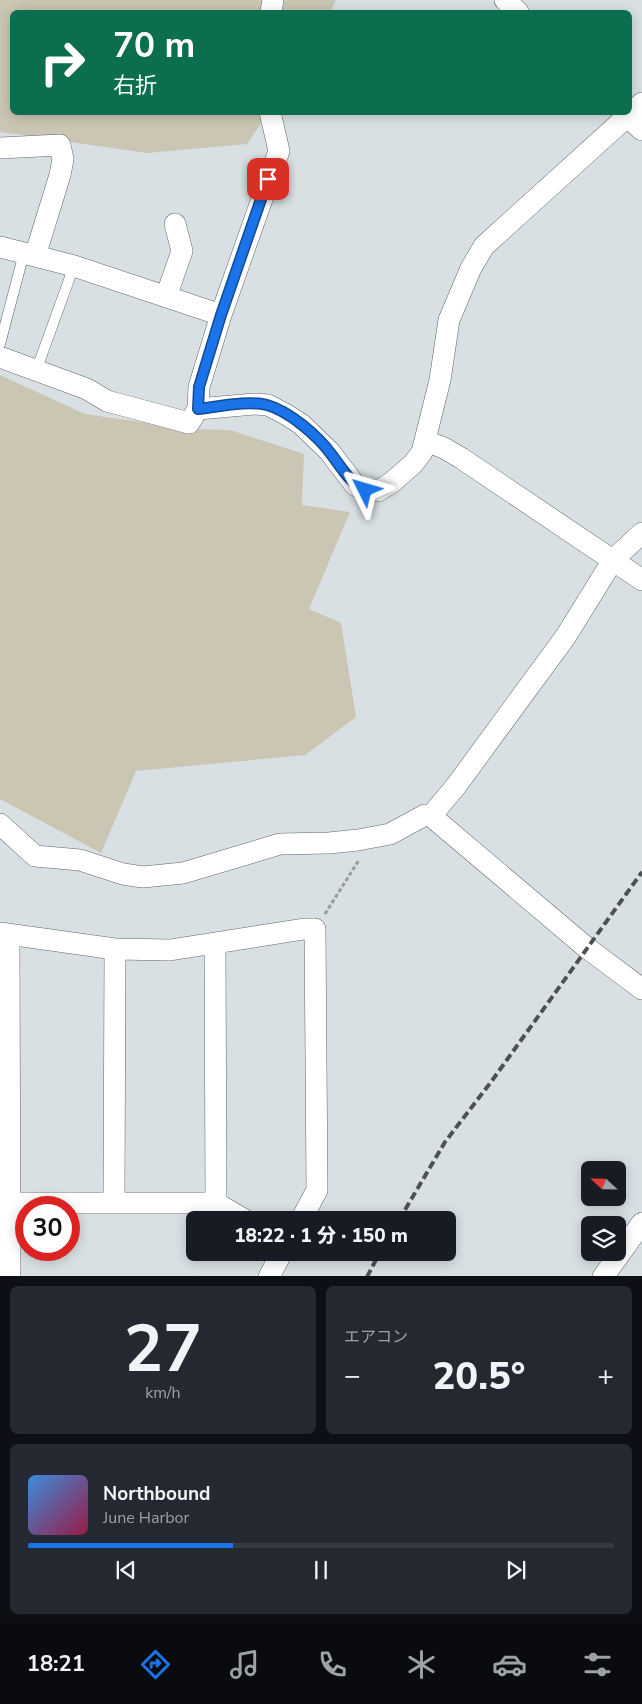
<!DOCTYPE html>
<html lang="ja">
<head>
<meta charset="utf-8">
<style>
	:root { --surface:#171b24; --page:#242831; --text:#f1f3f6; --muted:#9ea1a6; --line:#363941; --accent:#1a73e8 }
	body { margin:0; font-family:"Nunito Sans","Noto Sans JP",sans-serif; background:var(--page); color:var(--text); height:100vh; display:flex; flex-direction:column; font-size:19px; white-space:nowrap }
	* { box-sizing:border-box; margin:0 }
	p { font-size:16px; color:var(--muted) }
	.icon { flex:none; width:28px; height:28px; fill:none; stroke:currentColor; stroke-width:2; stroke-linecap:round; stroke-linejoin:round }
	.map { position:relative; height:1276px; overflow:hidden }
	.side { display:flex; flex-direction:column; gap:10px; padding:10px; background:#0d0f14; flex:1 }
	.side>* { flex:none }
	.hud { position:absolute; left:10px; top:10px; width:622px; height:105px; border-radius:8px; box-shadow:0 2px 12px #0003; background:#0b6e4f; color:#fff; overflow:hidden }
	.needle { width:32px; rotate:292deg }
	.controls { position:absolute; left:581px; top:1161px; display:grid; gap:10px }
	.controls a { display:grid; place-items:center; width:45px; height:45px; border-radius:8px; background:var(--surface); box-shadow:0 2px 12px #0003; font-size:25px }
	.speed { position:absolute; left:15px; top:1196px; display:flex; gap:10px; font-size:25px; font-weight:700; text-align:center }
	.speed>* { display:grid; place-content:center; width:65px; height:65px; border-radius:50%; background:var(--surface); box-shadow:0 2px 12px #0003; line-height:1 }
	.speed .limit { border:8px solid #d22; background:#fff; color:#111 }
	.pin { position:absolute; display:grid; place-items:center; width:42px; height:42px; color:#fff; margin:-21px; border-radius:10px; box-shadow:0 2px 8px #0006 }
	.me { position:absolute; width:55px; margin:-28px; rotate:310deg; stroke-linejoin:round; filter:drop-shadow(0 0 4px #0008) }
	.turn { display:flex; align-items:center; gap:18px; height:105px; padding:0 20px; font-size:22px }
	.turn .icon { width:65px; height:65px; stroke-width:2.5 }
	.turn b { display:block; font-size:35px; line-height:42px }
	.big { font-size:38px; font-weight:800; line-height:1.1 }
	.side .widget { flex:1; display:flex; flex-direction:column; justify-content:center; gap:8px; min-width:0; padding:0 18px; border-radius:8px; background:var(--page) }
	.side .dial { align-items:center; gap:0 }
	.dial b { font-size:65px; line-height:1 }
	.song { display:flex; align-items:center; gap:15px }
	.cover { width:60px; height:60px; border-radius:8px; background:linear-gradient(135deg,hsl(210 70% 55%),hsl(340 70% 35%)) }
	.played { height:5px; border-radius:2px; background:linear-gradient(90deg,var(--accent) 35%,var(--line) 35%) }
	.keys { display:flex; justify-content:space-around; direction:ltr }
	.heat { display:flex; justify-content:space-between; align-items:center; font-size:28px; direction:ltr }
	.side .tiles { flex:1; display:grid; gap:10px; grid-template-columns:1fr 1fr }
	.widget:last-child { grid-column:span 2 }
	.trip { position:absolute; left:186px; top:1211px; width:270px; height:50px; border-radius:8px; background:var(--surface); box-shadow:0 2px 12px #0003; font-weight:800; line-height:50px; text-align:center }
	.tabs { display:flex; height:80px; justify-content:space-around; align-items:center; background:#090b0e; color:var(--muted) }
	.tabs .icon { width:35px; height:35px }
	.tabs .selected { color:var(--accent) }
	.tabs b { font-size:22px; color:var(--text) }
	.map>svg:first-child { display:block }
	.green { fill:#cbc5b3 }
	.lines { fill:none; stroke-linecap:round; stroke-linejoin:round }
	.service-casing { stroke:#5f666a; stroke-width:11 }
	.minor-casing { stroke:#5f666a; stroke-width:22 }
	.path { stroke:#969c9f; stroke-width:3; stroke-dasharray:4 2.5; stroke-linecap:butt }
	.service { stroke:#fff; stroke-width:10 }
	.minor { stroke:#fff; stroke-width:21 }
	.rail { stroke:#4d5153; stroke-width:4; stroke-dasharray:8 4; stroke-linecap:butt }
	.route-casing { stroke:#114b97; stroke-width:12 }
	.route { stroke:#1a73e8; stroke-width:9 }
</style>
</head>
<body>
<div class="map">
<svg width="642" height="1277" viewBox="0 0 642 1277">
	<rect width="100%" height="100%" fill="#d8e0e4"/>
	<path class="green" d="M0 0H336L330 12H12V112L268 113 247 144 147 153 0 132Z
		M0 375 85 414 189 429 230 430 304 454 302 505 350 512 309 609 341 623 356 717 305 755 136 771 101 853 0 799Z"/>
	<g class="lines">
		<g class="service-casing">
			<path id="service" d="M0 344 24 253
				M36 371 74 266"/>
		</g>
		<g class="minor-casing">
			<path id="minor" d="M505 0 518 12
				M271 12 273 0
				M270 112 279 151 221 315 199 387 198 409 254 404 268 405 287 415 301 424 329 451 355 485 365 490 378 491 391 483 413 464 422 452 440 380 449 320 471 268 484 246 642 103
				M622 112 642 130
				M0 148 60 145 63 159 60 175 35 256
				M0 247 74 266 221 315
				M166 297 182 251 175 224
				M0 357 87 389 107 401 189 423 198 409
				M426 441 444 448 461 458 642 580
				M431 816 456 786 566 636 613 560 642 533
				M0 824 35 856 80 860 123 874 143 877 183 873 280 844 329 843 358 840 390 834 425 815 431 816 587 948 642 989
				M0 933 115 949 170 950 304 929H315L317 1190 301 1220
				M9 935 10 1277
				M215 943 216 1203
				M0 1203H216L245 1220
				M114 1203 115 949
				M269 1277 282 1252
				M603 1277 642 1223"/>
		</g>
		<path class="path" d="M325 914 359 860"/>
		<use href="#service" class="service"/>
		<use href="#minor" class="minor"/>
		<path class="rail" d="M399 1220 445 1142 491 1082 642 872
			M367 1277 380 1252"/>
	</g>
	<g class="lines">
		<g class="route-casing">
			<path id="route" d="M268 179 221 315 199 387 198 409C218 407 247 400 267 405 289 411 318 436 331 454 342 468 349 482 365 490"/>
		</g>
		<use href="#route" class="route"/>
	</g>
</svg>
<div class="controls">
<a><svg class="needle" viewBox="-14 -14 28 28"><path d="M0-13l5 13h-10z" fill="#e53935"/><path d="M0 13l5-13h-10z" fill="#9ea1a6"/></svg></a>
<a><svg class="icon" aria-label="layers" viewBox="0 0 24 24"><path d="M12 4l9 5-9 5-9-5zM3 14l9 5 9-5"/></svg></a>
</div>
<div class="speed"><div class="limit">30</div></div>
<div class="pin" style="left:268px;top:179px;background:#d93025"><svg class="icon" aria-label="arrive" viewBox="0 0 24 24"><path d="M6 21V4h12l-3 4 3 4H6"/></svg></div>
<svg class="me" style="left:365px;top:490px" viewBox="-20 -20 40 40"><path d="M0-17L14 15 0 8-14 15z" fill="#1a73e8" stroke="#fff" stroke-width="4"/></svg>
<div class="trip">18:22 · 1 分 · 150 m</div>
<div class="hud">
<div class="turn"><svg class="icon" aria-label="right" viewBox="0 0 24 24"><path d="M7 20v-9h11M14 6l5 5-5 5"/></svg><div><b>70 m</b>右折</div></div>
</div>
</div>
<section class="side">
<div class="tiles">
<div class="widget dial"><b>27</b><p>km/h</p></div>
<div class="widget"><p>エアコン</p>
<div class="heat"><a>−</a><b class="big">20.5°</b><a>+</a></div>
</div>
<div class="widget">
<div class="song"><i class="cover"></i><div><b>Northbound</b><p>June Harbor</p></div></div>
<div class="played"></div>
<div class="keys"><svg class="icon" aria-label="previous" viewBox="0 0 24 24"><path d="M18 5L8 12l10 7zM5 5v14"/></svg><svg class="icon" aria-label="pause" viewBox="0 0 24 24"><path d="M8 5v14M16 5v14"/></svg><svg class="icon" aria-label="next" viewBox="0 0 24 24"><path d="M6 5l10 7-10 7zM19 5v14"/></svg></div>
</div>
</div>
</section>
<nav class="tabs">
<b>18:21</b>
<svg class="icon selected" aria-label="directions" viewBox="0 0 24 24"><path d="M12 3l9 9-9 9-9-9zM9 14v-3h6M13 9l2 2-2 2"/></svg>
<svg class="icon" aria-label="music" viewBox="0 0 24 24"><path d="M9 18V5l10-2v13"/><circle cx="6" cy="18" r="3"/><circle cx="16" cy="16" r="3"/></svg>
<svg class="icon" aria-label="phone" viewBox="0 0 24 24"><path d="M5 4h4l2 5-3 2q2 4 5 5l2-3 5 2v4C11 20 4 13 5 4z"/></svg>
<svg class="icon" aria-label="climate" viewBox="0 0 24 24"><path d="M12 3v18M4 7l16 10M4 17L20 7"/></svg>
<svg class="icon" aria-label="car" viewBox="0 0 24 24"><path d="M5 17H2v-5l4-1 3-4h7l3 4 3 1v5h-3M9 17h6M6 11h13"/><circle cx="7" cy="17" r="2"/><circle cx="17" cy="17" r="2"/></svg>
<svg class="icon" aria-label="filters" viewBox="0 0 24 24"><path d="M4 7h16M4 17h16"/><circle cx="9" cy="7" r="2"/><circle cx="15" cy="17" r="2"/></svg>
</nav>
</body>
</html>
